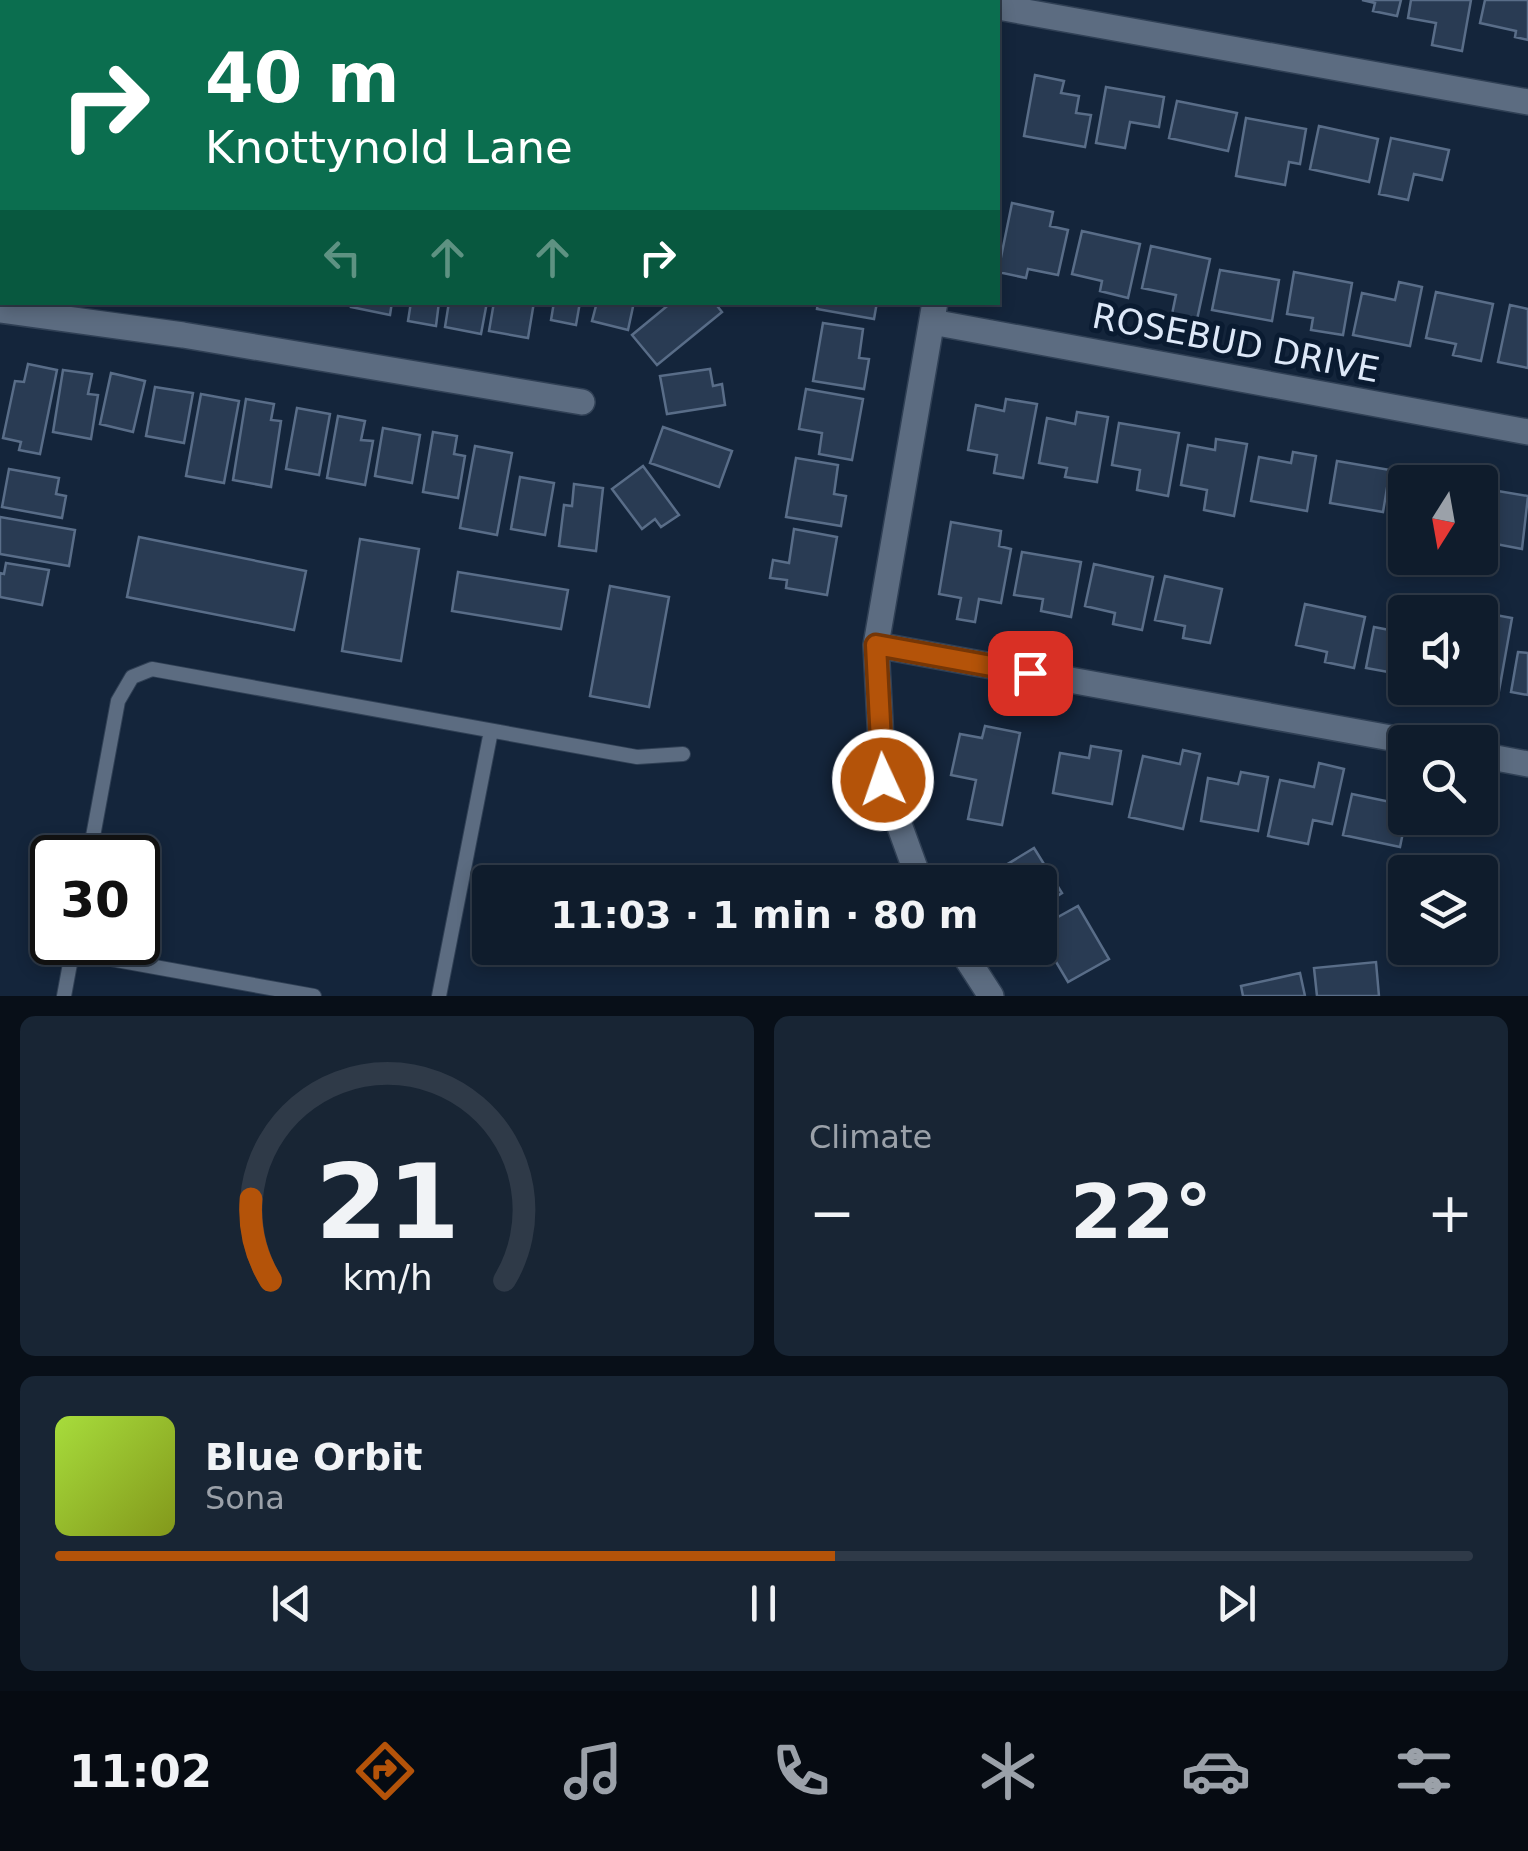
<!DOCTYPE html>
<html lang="en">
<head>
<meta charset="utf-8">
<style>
	:root { --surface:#0f1c2c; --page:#182534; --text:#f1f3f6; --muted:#9ba1a9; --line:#2f3a48; --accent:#b45309 }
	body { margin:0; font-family:"DejaVu Sans",sans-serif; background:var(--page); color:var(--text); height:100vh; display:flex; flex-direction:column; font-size:38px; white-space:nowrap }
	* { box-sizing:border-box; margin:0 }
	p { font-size:32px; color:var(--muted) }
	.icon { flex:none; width:55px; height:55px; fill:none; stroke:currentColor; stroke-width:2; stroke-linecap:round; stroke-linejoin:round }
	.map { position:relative; height:996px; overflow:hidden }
	.drawer { display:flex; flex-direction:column; gap:20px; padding:20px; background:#080f18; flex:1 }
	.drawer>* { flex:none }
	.banner { position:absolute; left:0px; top:0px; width:1000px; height:305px; box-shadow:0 5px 15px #0003,0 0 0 2px var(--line); background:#0b6e4f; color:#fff; overflow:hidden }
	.needle { width:65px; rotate:191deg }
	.buttons { position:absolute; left:1388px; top:465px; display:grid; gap:20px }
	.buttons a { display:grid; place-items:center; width:110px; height:110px; border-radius:10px; background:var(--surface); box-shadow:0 5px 15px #0003,0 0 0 2px var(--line); font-size:50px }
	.speed { position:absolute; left:30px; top:835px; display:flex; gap:20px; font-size:50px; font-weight:700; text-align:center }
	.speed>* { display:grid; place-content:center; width:130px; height:130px; border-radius:50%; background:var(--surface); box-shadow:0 5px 15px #0003,0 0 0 2px var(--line); line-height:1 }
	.speed .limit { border:5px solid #111; border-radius:15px; background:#fff; color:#111 }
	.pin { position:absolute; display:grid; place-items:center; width:85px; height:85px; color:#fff; margin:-42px; border-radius:20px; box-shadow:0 5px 15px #0006 }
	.me { position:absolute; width:110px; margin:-55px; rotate:357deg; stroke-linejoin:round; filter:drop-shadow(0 0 8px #0008) }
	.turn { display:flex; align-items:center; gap:35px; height:210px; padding:0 40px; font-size:45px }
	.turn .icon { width:130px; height:130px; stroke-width:2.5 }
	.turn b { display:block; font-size:70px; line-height:85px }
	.lanes { display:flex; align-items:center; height:95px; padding:0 40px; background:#0003; justify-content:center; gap:50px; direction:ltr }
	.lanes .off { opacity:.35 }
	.big { font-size:75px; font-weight:700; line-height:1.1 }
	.drawer .card { flex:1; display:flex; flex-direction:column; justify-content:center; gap:15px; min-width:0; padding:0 35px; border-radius:15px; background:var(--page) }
	.drawer .dial { align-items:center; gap:0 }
	.dial svg { height:260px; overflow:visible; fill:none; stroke:var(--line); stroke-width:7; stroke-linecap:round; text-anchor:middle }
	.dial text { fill:var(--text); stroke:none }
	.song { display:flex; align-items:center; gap:30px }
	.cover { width:120px; height:120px; border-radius:15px; background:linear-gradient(135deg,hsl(80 70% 55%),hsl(70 70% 35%)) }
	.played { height:10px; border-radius:5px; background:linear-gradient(90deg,var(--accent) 55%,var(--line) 55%) }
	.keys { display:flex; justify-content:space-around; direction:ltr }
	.heat { display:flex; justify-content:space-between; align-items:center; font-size:55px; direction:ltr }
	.drawer .tiles { flex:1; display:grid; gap:20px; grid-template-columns:1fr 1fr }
	.card:last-child { grid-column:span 2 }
	.trip { position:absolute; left:472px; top:865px; width:585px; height:100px; border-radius:10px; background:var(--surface); box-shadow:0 5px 15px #0003,0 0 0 2px var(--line); font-weight:700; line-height:100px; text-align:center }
	.tab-bar { display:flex; height:160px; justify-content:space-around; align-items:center; background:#060b12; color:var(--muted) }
	.tab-bar .icon { width:70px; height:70px }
	.tab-bar .selected { color:var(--accent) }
	.tab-bar b { font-size:45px; color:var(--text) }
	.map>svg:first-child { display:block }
	.building { fill:#293b53; stroke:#596d88; stroke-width:2.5 }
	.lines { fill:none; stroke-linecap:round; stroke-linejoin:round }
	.service-casing { stroke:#304055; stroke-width:16 }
	.minor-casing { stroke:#304055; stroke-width:28 }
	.service { stroke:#5c6c81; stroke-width:14 }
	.minor { stroke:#5c6c81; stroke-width:25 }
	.route-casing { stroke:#753606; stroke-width:25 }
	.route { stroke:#b45309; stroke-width:18 }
	.labels { text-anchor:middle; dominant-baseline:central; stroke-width:10; stroke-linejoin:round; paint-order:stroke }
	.street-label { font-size:35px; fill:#dde8f8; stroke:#0a1b31 }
</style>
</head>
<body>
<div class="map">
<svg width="1528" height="996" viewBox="0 0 1528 996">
	<rect width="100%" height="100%" fill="#14253b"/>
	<path class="building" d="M1362 0H1401L1397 16 1373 11 1375 3Z
		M1411 0H1471L1462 51 1432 45 1436 23 1408 18Z
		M1485 0H1528V40L1515 37 1516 31 1480 23Z
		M1035 75 1064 81 1061 93 1079 96 1076 113 1091 115 1085 147 1024 136Z
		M1106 87 1164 97 1159 127 1130 122 1125 148 1096 143Z
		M1177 101 1237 113 1228 151 1169 138Z
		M1246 118 1306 129 1300 164 1289 162 1285 185 1236 176Z
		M1319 126 1378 139 1369 182 1310 169Z
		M1391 138 1449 150 1442 180 1414 174 1408 200 1379 194Z
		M1012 203 1053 212 1050 226 1068 230 1058 275 1028 269 1026 278 998 272Z
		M1082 231 1140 244 1128 298 1100 291 1102 281 1072 274Z
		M1151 246 1210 259 1195 329 1170 324 1176 295 1142 288Z
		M1220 270 1279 280 1272 321 1212 310Z
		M1294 272 1352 283 1343 335 1311 330 1313 318 1287 314Z
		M1399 282 1422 287 1410 346 1353 335 1362 293 1395 300Z
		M1436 292 1493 304 1481 361 1453 355 1456 344 1426 338Z
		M352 302H392L390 315 351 307Z
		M411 302H439L436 326 408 321Z
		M449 302H487L481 334 445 327Z
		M494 302H534L528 338 489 331Z
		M554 302H580L576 325 551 320Z
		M597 302H634L628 330 592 321Z
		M672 302H714L722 312 657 365 632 335Z
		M818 302H877L874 319 817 309Z
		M1510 305 1528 309V368L1498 362Z
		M823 323 863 329 859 358 869 359 864 389 813 381Z
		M28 364 57 370 40 454 19 450 21 442 3 438 15 381 24 382Z
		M710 369 713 386 722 384 725 405 667 414 660 376Z
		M63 370 92 374 88 394 98 395 91 439 53 432Z
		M111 373 145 381 133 432 100 424Z
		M155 387 193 393 184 443 146 436Z
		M806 389 863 399 852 460 819 454 822 433 799 429Z
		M201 394 239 401 224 483 186 476Z
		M246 399 274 404 271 420 281 421 271 487 233 480Z
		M1006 399 1037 404 1023 478 994 473 997 455 968 450 976 405 1004 411Z
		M297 408 330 414 319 475 286 469Z
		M1077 412 1108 417 1097 482 1065 477 1067 468 1039 463 1047 418 1075 424Z
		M338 416 365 421 361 440 373 441 365 485 327 478Z
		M1119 423 1179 433 1168 496 1137 490 1140 470 1112 465Z
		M663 427 732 451 719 487 650 463Z
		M383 428 420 435 412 483 375 476Z
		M433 432 457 436 454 454 465 456 458 498 423 492Z
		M1216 439 1247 444 1234 516 1204 510 1207 490 1181 485 1188 445 1215 450Z
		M475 446 512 453 497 535 460 528Z
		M1293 452 1316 456 1307 511 1251 501 1259 457 1291 463Z
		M796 458 838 465 834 494 846 496 841 526 786 517Z
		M1337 461 1390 470 1383 512 1330 503Z
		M643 466 679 515 661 527 655 519 642 529 612 489Z
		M9 469 59 478 56 494 66 496 62 518 2 507Z
		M520 477 554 483 545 535 511 529Z
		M1400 483 1405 484V526L1393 524Z
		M574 484 603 488 596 551 559 546 564 505 572 506Z
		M1480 488 1528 496 1522 549 1480 541Z
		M0 517 75 530 69 566 0 554Z
		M951 522 1001 531 999 546 1011 549 1001 603 979 599 975 622 957 619 961 598 939 594Z
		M794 529 837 537 827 595 786 588 787 580 770 578 773 560 789 563Z
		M139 537 306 571 294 630 127 597Z
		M360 539 419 549 401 661 342 651Z
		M1022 552 1081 562 1071 617 1041 611 1043 599 1014 595Z
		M6 563 49 570 42 605 0 597V573L4 574Z
		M1094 564 1153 577 1142 630 1113 624 1115 613 1085 606Z
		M458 572 568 590 561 629 452 611Z
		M1165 576 1222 589 1210 643 1183 638 1185 626 1155 620Z
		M610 586 669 597 649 707 590 696Z
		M1305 604 1365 617 1354 668 1325 662 1327 652 1296 645Z
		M1479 612 1512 618 1499 691 1480 687Z
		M1374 627 1405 633V675L1366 668Z
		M1518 652 1528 653V695L1511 692Z
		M985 726 1020 733 1002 825 968 819 976 780 951 775 960 734 982 738Z
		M1091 746 1121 751 1112 804 1053 793 1060 753 1089 758Z
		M1183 750 1200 754 1183 829 1129 817 1143 756 1180 764Z
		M1319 763 1344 769 1332 824 1313 820 1308 844 1268 836 1280 780 1314 787Z
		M1241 772 1268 777 1258 831 1201 821 1208 778 1238 784Z
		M1352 794 1405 805 1406 818 1400 847 1343 835Z
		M1034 848 1062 893 1040 907V882H1003L996 871Z
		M1078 906 1109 959 1068 982 1040 935V927Z
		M1376 962 1379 996H1317L1314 968Z
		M1300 973 1305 996H1243L1241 986Z"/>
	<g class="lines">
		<g class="service-casing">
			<path id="service" d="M89 858 118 701 132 677 152 669 637 757 683 754
				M72 952 314 996
				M64 996 74 942
				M439 996 491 731"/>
		</g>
		<g class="minor-casing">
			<path id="minor" d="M998 7 1528 102
				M0 310 183 335 582 402
				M932 322 1528 432
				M876 645 1413 742
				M1480 755 1528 764
				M920 882 883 780 876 645 935 302
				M960 948 991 996"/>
		</g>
		<use href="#service" class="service"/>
		<use href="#minor" class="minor"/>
	</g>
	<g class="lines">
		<g class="route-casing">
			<path id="route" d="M883 780 876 645 1030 673"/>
		</g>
		<use href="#route" class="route"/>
	</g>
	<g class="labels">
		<g class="street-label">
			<text transform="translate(1236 343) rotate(11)">ROSEBUD DRIVE</text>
		</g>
	</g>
</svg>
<div class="buttons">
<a><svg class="needle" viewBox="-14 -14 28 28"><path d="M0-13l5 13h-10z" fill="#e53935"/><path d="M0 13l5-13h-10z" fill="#9ba1a9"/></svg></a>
<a><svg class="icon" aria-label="sound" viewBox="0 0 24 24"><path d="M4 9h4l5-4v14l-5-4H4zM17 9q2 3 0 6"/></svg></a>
<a><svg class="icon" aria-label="search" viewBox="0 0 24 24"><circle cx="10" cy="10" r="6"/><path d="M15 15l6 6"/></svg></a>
<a><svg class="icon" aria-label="layers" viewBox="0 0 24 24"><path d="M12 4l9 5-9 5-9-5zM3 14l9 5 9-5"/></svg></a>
</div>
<div class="speed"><div class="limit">30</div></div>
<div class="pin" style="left:1030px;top:673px;background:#d93025"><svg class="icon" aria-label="arrive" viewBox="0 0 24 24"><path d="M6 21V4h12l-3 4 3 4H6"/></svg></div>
<svg class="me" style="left:883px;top:780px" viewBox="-20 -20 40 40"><circle r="17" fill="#b45309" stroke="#fff" stroke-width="3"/><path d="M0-11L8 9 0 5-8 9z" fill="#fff"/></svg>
<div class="trip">11:03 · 1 min · 80 m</div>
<div class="banner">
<div class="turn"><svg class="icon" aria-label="right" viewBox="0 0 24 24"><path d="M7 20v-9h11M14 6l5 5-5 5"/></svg><div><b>40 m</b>Knottynold Lane</div></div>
<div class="lanes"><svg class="icon off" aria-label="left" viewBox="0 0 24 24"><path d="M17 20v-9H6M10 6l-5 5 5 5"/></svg><svg class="icon off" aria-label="ahead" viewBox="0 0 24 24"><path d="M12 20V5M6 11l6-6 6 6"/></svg><svg class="icon off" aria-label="ahead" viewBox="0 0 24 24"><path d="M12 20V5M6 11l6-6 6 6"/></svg><svg class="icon" aria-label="right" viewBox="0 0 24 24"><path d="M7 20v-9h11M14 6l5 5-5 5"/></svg></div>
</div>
</div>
<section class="drawer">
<div class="tiles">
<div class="card dial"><svg viewBox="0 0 100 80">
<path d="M14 69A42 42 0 1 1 86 69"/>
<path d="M14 69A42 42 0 0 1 8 44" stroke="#b45309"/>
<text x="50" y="56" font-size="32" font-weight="700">21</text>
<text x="50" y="72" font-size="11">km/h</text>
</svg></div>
<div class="card"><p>Climate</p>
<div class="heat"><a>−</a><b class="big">22°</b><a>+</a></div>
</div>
<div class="card">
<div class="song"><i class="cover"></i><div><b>Blue Orbit</b><p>Sona</p></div></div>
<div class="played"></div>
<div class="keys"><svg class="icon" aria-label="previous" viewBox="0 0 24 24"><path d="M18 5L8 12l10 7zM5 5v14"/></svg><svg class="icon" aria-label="pause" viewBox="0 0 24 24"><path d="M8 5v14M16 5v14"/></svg><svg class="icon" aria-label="next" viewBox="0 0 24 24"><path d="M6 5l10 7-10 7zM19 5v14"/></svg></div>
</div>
</div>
</section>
<nav class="tab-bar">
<b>11:02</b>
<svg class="icon selected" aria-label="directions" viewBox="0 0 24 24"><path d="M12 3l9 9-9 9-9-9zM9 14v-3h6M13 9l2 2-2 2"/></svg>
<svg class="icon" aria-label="music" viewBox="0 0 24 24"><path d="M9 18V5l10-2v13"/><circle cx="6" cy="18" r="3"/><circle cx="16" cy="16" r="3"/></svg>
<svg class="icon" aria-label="phone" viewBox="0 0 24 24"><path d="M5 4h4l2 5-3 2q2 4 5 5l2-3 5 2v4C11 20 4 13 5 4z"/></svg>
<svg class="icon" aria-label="climate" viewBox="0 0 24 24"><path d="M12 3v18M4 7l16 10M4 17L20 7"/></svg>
<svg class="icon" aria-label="car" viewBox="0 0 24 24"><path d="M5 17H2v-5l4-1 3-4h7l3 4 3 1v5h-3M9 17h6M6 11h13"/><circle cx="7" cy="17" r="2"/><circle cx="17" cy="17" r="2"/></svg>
<svg class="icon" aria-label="filters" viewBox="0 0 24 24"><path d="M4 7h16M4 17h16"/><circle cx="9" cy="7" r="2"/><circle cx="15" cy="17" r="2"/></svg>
</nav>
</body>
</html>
